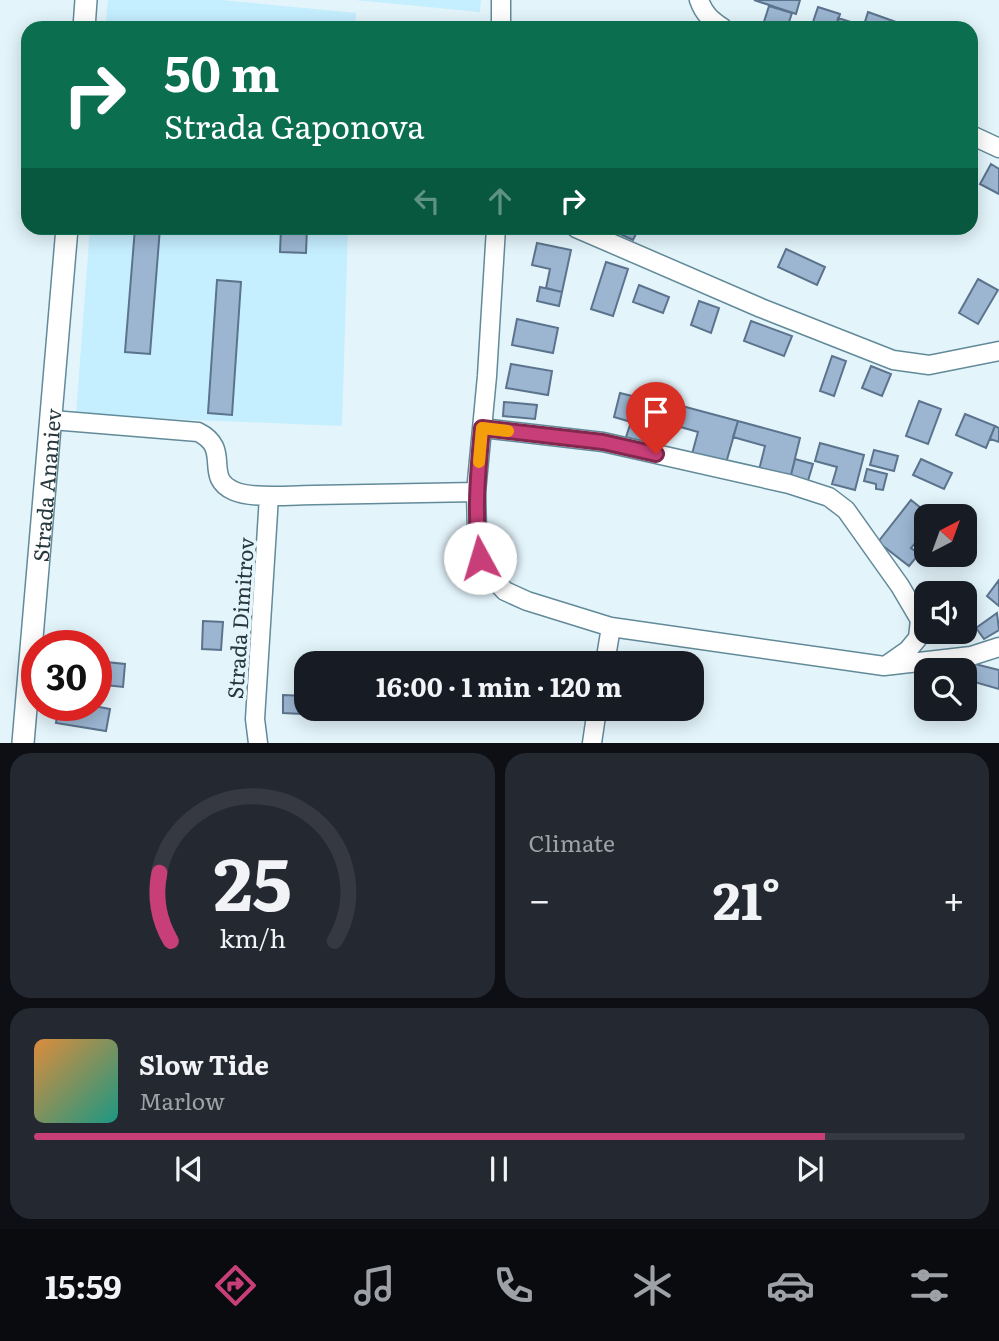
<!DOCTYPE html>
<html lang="en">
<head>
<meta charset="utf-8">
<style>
	:root { --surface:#171b24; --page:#242831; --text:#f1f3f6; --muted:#9ea1a6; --line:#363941; --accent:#c83e78 }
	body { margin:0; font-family:Literata,serif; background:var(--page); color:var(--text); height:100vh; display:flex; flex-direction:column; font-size:26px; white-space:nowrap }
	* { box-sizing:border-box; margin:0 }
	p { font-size:23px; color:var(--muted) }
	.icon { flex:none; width:38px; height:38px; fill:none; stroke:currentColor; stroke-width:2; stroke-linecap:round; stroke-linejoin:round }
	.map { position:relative; height:743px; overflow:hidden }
	.drawer { display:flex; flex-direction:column; gap:10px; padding:10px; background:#0d0f14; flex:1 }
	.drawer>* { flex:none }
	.banner { position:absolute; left:21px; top:21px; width:957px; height:214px; border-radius:21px; box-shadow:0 4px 18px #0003; background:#0b6e4f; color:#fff; overflow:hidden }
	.needle { width:46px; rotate:41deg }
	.buttons { position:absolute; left:914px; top:504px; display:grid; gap:14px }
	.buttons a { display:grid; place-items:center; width:63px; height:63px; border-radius:14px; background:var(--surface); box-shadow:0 4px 18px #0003; font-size:35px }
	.speed { position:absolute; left:21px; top:630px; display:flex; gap:14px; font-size:35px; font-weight:700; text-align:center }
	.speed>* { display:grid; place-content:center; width:91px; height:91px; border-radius:50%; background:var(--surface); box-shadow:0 4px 18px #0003; line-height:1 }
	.speed .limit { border:10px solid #d22; background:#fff; color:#111 }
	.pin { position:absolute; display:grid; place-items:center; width:60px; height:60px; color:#fff; margin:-72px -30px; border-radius:50% 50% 50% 0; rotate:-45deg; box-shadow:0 0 7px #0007 }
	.pin .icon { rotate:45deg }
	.me { position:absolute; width:77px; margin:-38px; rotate:354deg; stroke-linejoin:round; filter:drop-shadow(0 0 5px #0008) }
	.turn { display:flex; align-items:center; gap:24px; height:147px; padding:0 28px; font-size:32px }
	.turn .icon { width:91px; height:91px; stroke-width:2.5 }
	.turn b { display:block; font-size:49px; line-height:60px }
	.lanes { display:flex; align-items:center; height:66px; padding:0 28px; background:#0003; justify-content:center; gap:35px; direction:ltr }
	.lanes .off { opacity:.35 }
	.big { font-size:52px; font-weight:700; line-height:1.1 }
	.drawer .tile { flex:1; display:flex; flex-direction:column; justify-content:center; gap:10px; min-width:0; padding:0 24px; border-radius:21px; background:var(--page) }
	.drawer .dial { align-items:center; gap:0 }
	.dial svg { height:182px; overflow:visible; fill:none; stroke:var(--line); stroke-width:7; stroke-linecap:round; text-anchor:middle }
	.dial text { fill:var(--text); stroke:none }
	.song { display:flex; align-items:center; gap:21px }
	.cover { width:84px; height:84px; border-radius:10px; background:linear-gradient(135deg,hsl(30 70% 55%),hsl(170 70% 35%)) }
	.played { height:7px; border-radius:4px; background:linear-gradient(90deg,var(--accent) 85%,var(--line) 85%) }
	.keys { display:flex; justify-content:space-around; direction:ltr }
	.heat { display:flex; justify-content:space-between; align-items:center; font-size:38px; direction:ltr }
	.drawer .tiles { flex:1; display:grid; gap:10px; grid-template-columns:1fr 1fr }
	.tile:last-child { grid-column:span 2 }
	.trip { position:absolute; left:294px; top:651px; width:410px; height:70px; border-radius:21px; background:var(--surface); box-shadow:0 4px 18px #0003; font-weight:700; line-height:70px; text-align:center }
	.tab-bar { display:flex; height:112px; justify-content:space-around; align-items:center; background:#090b0e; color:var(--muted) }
	.tab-bar .icon { width:49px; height:49px }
	.tab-bar .on { color:var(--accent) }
	.tab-bar b { font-size:32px; color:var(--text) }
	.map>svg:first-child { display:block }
	.built { fill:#c5eefe }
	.building { fill:#9cb6d2; stroke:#5b738c; stroke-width:2 }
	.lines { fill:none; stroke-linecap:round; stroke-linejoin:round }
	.minor-casing { stroke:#628a99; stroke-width:21 }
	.tertiary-casing { stroke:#628a99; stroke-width:24 }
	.minor { stroke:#fff; stroke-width:18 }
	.tertiary { stroke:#fff; stroke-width:21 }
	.route-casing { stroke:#82284e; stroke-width:18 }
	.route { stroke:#c83e78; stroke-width:12 }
	.slow { stroke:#f59e0b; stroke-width:12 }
	.labels { text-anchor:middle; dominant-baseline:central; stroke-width:7; stroke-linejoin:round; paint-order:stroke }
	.street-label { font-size:21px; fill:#27383e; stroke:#e3f4fb }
</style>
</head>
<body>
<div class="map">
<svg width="999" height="743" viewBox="0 0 999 743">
	<rect width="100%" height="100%" fill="#e3f4fb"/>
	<path class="built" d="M108 0H221L356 13 355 28H105Z
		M355 0H481L480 12Z
		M90 228H348L342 426 76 415Z"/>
	<path class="building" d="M754 0H800L796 14Z
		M769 6 792 13 787 28H762Z
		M818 7 840 14 836 28 813 22Z
		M868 12 910 27V28H863Z
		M838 18 860 25 859 28H836Z
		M991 164 999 169V194L980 184Z
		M135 228H160L150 354 125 352Z
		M281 228H307L306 253 280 252Z
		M609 228H639L633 240 609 229Z
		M537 243 571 250 562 292 546 288 550 269 532 265Z
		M786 249 825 267 817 285 778 267Z
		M606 262 628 269 613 316 591 309Z
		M978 279 998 290 978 324 959 313Z
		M217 280 241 282 232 415 208 413Z
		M639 285 669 297 663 313 633 302Z
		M540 287 562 292 559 306 537 301Z
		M699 301 719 308 711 333 691 325Z
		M517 319 558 328 553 353 512 345Z
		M751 321 792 336 784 356 744 341Z
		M832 356 846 361 834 396 820 391Z
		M511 364 552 371 548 395 506 388Z
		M871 366 891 374 882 396 862 388Z
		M620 393 644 399 642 406 662 411 652 444 626 437 631 422 614 417Z
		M664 401 682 406 677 426 659 421Z
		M919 401 941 409 928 444 906 436Z
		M504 402 537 405 535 419 503 416Z
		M682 406 738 421 726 463 692 454 698 432 677 426Z
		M965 414 995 426 986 448 956 435Z
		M738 421 800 438 790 479 759 470 765 446 733 437Z
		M995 426 999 428V442L990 439Z
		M820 443 864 455 855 490 832 484 837 467 815 461Z
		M874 450 898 456 894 471 870 465Z
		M795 459 813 464 807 484 790 479Z
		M921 459 952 473 944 489 913 475Z
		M867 469 887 474 883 490 876 489V484L864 481Z
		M911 500 931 516H926V540L921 536 911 548 919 554 909 566 878 542Z
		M999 580V606L987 596Z
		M997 613 999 630 984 639 976 628Z
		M203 621 223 622 221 650 202 649Z
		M96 661 125 664 123 687 96 684Z
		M967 662 999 670V689L964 679Z
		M283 695 306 696V709H325L324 715 283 713Z
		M58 705H89L110 709 106 731 56 723Z"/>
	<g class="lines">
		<g class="minor-casing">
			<path id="minor" d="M501 0V28
				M699 0C704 14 711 20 723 28
				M971 135 999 148
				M496 228 487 376 476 492 477 532 480 557 488 573 505 591 527 601 611 627 884 666 971 656 999 647
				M576 228 761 308 893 360 929 365 999 351
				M52 420 198 432C233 449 202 477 234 491 252 499 294 495 314 495 368 494 422 493 476 492
				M482 428 603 442 789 484 829 497 846 510 900 586 920 620 918 638 908 650 888 664
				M605 663 611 627
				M258 743 255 719 269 496
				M592 743 597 709"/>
		</g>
		<g class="tertiary-casing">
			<g id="tertiary">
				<path d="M84 28 86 0"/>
				<path id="s1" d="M23 743 67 228"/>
			</g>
		</g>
		<use href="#minor" class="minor"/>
		<use href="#tertiary" class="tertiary"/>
	</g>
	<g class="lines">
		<g class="route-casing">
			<path id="route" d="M480 558C474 513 478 472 482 428L603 442 656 454"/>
		</g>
		<use href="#route" class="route"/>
		<path class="slow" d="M479 462 482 428 508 431"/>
	</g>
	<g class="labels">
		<g class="street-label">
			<text stroke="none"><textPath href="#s1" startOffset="259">Strada Ananiev</textPath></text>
			<text transform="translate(239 618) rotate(-86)">Strada Dimitrov</text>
		</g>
	</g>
</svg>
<div class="buttons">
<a><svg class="needle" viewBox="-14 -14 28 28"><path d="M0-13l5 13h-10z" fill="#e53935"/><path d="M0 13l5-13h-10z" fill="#9ea1a6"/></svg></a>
<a><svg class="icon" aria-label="sound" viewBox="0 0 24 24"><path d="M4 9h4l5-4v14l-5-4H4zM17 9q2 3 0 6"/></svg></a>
<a><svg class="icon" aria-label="search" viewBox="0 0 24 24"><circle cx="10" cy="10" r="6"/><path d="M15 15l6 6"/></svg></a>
</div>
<div class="speed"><div class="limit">30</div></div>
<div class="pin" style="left:656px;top:454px;background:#d93025"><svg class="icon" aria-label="arrive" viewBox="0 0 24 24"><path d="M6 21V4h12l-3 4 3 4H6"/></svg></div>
<svg class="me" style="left:480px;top:558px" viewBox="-20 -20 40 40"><circle r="19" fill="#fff"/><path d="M0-13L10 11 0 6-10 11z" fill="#c83e78"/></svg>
<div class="trip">16:00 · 1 min · 120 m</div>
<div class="banner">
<div class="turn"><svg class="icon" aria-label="right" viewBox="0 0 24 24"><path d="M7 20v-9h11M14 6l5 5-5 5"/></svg><div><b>50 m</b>Strada Gaponova</div></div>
<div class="lanes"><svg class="icon off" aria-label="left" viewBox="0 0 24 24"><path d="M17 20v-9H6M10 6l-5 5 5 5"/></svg><svg class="icon off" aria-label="ahead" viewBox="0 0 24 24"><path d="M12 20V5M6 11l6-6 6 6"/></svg><svg class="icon" aria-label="right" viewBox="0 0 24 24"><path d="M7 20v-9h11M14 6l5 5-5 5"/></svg></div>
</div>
</div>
<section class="drawer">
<div class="tiles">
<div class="tile dial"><svg viewBox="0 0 100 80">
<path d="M14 69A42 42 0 1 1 86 69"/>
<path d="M14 69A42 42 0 0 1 9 39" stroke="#c83e78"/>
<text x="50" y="56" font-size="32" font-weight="700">25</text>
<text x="50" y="72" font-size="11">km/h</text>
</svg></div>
<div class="tile"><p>Climate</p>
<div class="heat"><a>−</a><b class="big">21°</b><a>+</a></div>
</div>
<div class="tile">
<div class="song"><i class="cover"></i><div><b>Slow Tide</b><p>Marlow</p></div></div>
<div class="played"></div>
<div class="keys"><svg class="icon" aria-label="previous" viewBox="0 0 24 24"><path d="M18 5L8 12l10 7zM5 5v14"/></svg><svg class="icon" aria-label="pause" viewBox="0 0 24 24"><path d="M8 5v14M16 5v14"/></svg><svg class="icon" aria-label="next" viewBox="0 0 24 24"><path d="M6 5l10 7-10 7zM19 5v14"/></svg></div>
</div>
</div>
</section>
<nav class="tab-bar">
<b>15:59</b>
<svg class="icon on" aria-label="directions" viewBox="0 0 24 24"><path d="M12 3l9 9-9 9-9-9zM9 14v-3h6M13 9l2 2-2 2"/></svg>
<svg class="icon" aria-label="music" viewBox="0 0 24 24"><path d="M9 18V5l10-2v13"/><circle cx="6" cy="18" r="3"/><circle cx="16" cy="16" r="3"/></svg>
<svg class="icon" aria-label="phone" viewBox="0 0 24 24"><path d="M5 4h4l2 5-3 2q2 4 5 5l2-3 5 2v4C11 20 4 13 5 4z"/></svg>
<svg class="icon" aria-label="climate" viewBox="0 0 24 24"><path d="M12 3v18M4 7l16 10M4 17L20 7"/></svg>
<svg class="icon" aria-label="car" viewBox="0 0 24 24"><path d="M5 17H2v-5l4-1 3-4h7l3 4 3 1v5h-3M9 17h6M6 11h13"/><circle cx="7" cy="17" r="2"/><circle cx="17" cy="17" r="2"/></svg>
<svg class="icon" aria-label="filters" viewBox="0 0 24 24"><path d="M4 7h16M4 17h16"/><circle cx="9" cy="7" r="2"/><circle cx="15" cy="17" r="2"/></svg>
</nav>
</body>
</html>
